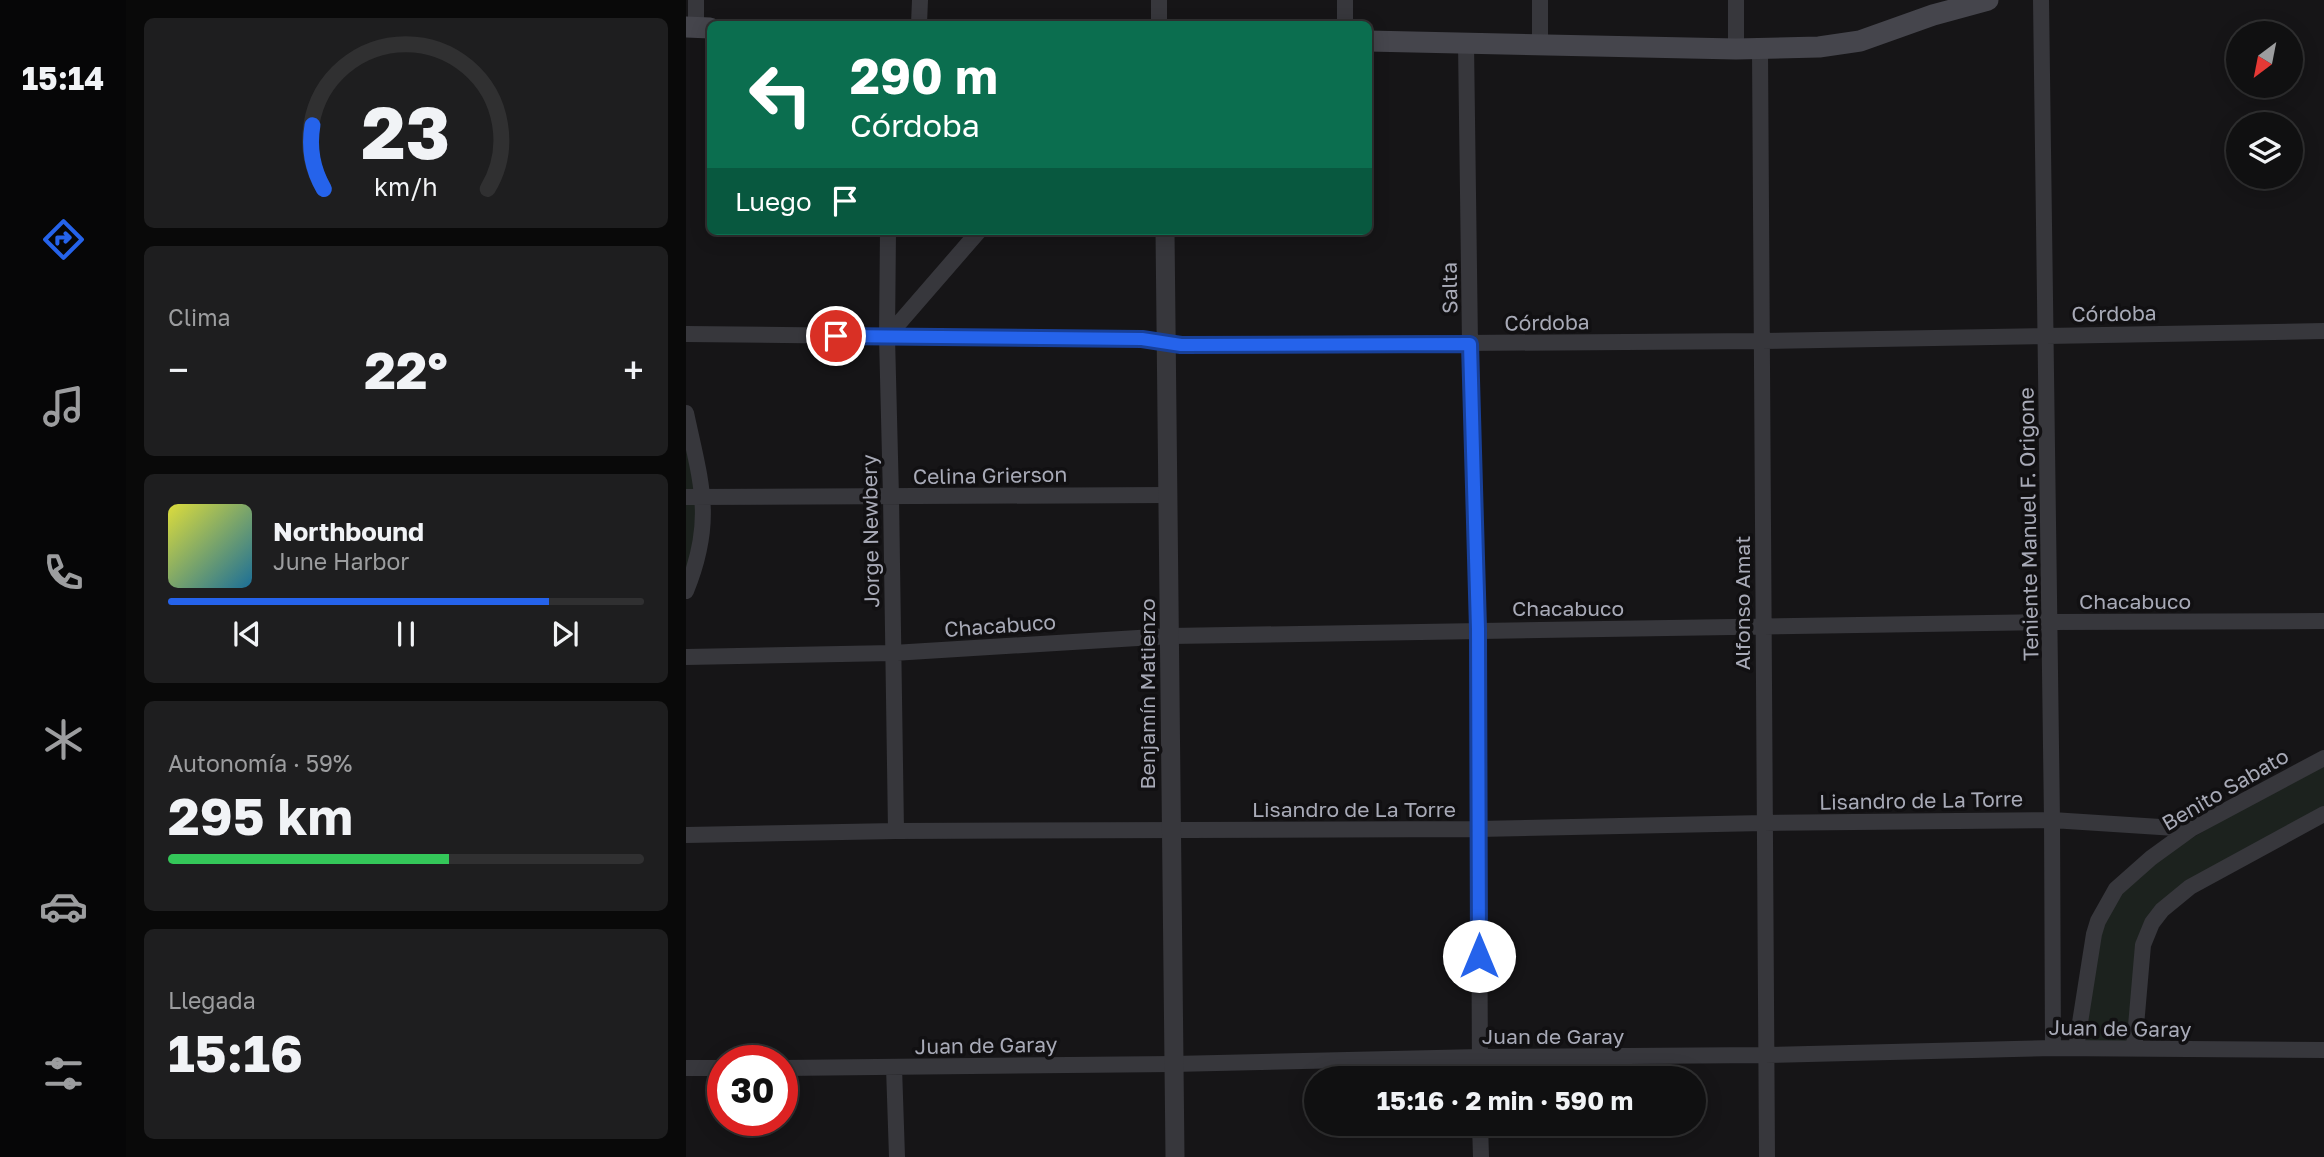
<!DOCTYPE html>
<html lang="es">
<head>
<meta charset="utf-8">
<style>
	:root { --surface:#101011; --page:#1e1e1f; --text:#f1f3f6; --muted:#9c9d9f; --line:#303031; --accent:#2563eb }
	body { margin:0; font-family:"Golos Text",sans-serif; background:var(--page); color:var(--text); height:100vh; display:flex; flex-direction:column; font-size:26px; white-space:nowrap }
	* { box-sizing:border-box; margin:0 }
	p { font-size:23px; color:var(--muted) }
	.icon { flex:none; width:38px; height:38px; fill:none; stroke:currentColor; stroke-width:2; stroke-linecap:round; stroke-linejoin:round }
	.map { position:relative; flex:1; overflow:hidden }
	.side { display:flex; flex-direction:column; gap:18px; padding:18px; background:#090909; width:560px }
	.side>* { flex:none }
	.top-card { position:absolute; left:21px; top:21px; width:665px; height:214px; border-radius:10px; box-shadow:0 4px 18px #0003,0 0 0 2px var(--line); background:#0b6e4f; color:#fff; overflow:hidden }
	.needle { width:46px; rotate:212deg }
	.controls { position:absolute; left:1540px; top:21px; display:grid; gap:14px }
	.controls a { display:grid; place-items:center; width:77px; height:77px; border-radius:50%; background:var(--surface); box-shadow:0 4px 18px #0003,0 0 0 2px var(--line); font-size:35px }
	.speed { position:absolute; left:21px; top:1045px; display:flex; gap:14px; font-size:35px; font-weight:700; text-align:center }
	.speed>* { display:grid; place-content:center; width:91px; height:91px; border-radius:50%; background:var(--surface); box-shadow:0 4px 18px #0003,0 0 0 2px var(--line); line-height:1 }
	.speed .limit { border:10px solid #d22; background:#fff; color:#111 }
	.pin { position:absolute; display:grid; place-items:center; width:60px; height:60px; color:#fff; margin:-30px; border:4px solid #fff; border-radius:50%; box-shadow:0 2px 7px #0007 }
	.me { position:absolute; width:77px; margin:-38px; rotate:0deg; stroke-linejoin:round; filter:drop-shadow(0 0 5px #0008) }
	.turn { display:flex; align-items:center; gap:24px; height:147px; padding:0 28px; font-size:32px }
	.turn .icon { width:91px; height:91px; stroke-width:2.5 }
	.turn b { display:block; font-size:49px; line-height:60px }
	.then { display:flex; align-items:center; height:66px; padding:0 28px; background:#0003; gap:14px; font-size:26px }
	.big { font-size:52px; font-weight:700; line-height:1.1 }
	.side .widget { flex:1; display:flex; flex-direction:column; justify-content:center; gap:10px; min-width:0; padding:0 24px; border-radius:10px; background:var(--page) }
	.side .dial { align-items:center; gap:0 }
	.dial svg { height:182px; overflow:visible; fill:none; stroke:var(--line); stroke-width:7; stroke-linecap:round; text-anchor:middle }
	.dial text { fill:var(--text); stroke:none }
	.song { display:flex; align-items:center; gap:21px }
	.cover { width:84px; height:84px; border-radius:10px; background:linear-gradient(135deg,hsl(60 70% 55%),hsl(200 70% 35%)) }
	.played { height:7px; border-radius:4px; background:linear-gradient(90deg,var(--accent) 80%,var(--line) 80%) }
	.keys { display:flex; justify-content:space-around; direction:ltr }
	.heat { display:flex; justify-content:space-between; align-items:center; font-size:38px; direction:ltr }
	.charge { height:10px; border-radius:5px; background:linear-gradient(90deg,#34c759 59%,var(--line) 0) }
	.trip { position:absolute; left:618px; top:1066px; width:402px; height:70px; border-radius:35px; background:var(--surface); box-shadow:0 4px 18px #0003,0 0 0 2px var(--line); font-weight:700; line-height:70px; text-align:center }
	main { display:flex; flex:1; min-height:0 }
	.menu { display:flex; flex-direction:column; width:126px; justify-content:space-around; align-items:center; background:#060607; color:var(--muted) }
	.menu .icon { width:49px; height:49px }
	.menu .active { color:var(--accent) }
	.menu b { font-size:32px; color:var(--text) }
	.map>svg:first-child { display:block }
	.green { fill:#1c221e }
	.lines { fill:none; stroke-linecap:round; stroke-linejoin:round }
	.minor { stroke:#37373c; stroke-width:16 }
	.tertiary { stroke:#37373c; stroke-width:19 }
	.secondary { stroke:#45454c; stroke-width:21 }
	.route-casing { stroke:#184099; stroke-width:18 }
	.route { stroke:#2563eb; stroke-width:12 }
	.labels { text-anchor:middle; dominant-baseline:central; stroke-width:7; stroke-linejoin:round; paint-order:stroke }
	.street-label { font-size:21px; fill:#a8aab7; stroke:#111012 }
</style>
</head>
<body>
<main>
<nav class="menu">
<b>15:14</b>
<svg class="icon active" aria-label="directions" viewBox="0 0 24 24"><path d="M12 3l9 9-9 9-9-9zM9 14v-3h6M13 9l2 2-2 2"/></svg>
<svg class="icon" aria-label="music" viewBox="0 0 24 24"><path d="M9 18V5l10-2v13"/><circle cx="6" cy="18" r="3"/><circle cx="16" cy="16" r="3"/></svg>
<svg class="icon" aria-label="phone" viewBox="0 0 24 24"><path d="M5 4h4l2 5-3 2q2 4 5 5l2-3 5 2v4C11 20 4 13 5 4z"/></svg>
<svg class="icon" aria-label="climate" viewBox="0 0 24 24"><path d="M12 3v18M4 7l16 10M4 17L20 7"/></svg>
<svg class="icon" aria-label="car" viewBox="0 0 24 24"><path d="M5 17H2v-5l4-1 3-4h7l3 4 3 1v5h-3M9 17h6M6 11h13"/><circle cx="7" cy="17" r="2"/><circle cx="17" cy="17" r="2"/></svg>
<svg class="icon" aria-label="filters" viewBox="0 0 24 24"><path d="M4 7h16M4 17h16"/><circle cx="9" cy="7" r="2"/><circle cx="15" cy="17" r="2"/></svg>
</nav>
<section class="side">
<div class="widget dial"><svg viewBox="0 0 100 80">
<path d="M14 69A42 42 0 1 1 86 69"/>
<path d="M14 69A42 42 0 0 1 9 41" stroke="#2563eb"/>
<text x="50" y="56" font-size="32" font-weight="700">23</text>
<text x="50" y="72" font-size="11">km/h</text>
</svg></div>
<div class="widget"><p>Clima</p>
<div class="heat"><a>−</a><b class="big">22°</b><a>+</a></div>
</div>
<div class="widget">
<div class="song"><i class="cover"></i><div><b>Northbound</b><p>June Harbor</p></div></div>
<div class="played"></div>
<div class="keys"><svg class="icon" aria-label="previous" viewBox="0 0 24 24"><path d="M18 5L8 12l10 7zM5 5v14"/></svg><svg class="icon" aria-label="pause" viewBox="0 0 24 24"><path d="M8 5v14M16 5v14"/></svg><svg class="icon" aria-label="next" viewBox="0 0 24 24"><path d="M6 5l10 7-10 7zM19 5v14"/></svg></div>
</div>
<div class="widget"><p>Autonomía · 59%</p><b class="big">295 km</b><div class="charge"></div></div>
<div class="widget"><p>Llegada</p><b class="big">15:16</b></div>
</section>
<div class="map">
<svg width="1638" height="1157" viewBox="0 0 1638 1157">
	<rect width="100%" height="100%" fill="#161517"/>
	<path class="green" d="M0 413 18 497 0 591Z
		M1638 758V814L1504 887 1466 923 1448 1049 1390 1048 1404 945 1442 877Z"/>
	<g class="lines">
		<path class="minor" d="M1355 0 1366 820 1367 1048
			M233 24 234 0
			M473 24V0
			M659 24V0
			M10 28V0
			M780 43 784 344 792 629 794 1078
			M854 45V0
			M1050 49V0
			M1074 50 1081 1157
			M202 231 201 337 205 497 210 831
			M0 334 456 339 495 345 1075 341 1638 331
			M201 337 293 231
			M0 413C15 483 29 520 0 591
			M0 497 482 495
			M0 657 207 653 484 636 1363 622 1638 621
			M0 835 210 831 792 829 1078 823 1366 820 1505 829
			M1390 1048 1408 934 1412 921 1430 889 1465 858 1505 829 1638 758
			M1448 1049 1457 945 1466 923 1476 910 1504 887 1638 814
			M208 1067 211 1157
			M0 1068H37
			M96 1068 487 1064 794 1057 1079 1055 1367 1048 1638 1050
			M794 1124 795 1157"/>
		<path class="tertiary" d="M479 231 489 1157"/>
		<path class="secondary" d="M0 27 24 28
			M682 41 1050 49 1133 47 1174 41 1247 15 1302 0"/>
	</g>
	<g class="lines">
		<g class="route-casing">
			<path id="route" d="M150 336 456 339 495 345 784 344 792 629 793 956"/>
		</g>
		<use href="#route" class="route"/>
	</g>
	<g class="labels">
		<g class="street-label">
			<text transform="translate(763 288) rotate(-91)">Salta</text>
			<text transform="translate(1428 313) rotate(-1)">Córdoba</text>
			<text transform="translate(861 322) rotate(-1)">Córdoba</text>
			<text transform="translate(304 475) rotate(-1)">Celina Grierson</text>
			<text transform="translate(1342 524) rotate(-91)">Teniente Manuel F. Origone</text>
			<text transform="translate(184 531) rotate(-91)">Jorge Newbery</text>
			<text x="1449" y="601">Chacabuco</text>
			<text transform="translate(1056 603) rotate(-90)">Alfonso Amat</text>
			<text x="882" y="608">Chacabuco</text>
			<text transform="translate(314 625) rotate(-4)">Chacabuco</text>
			<text transform="translate(461 694) rotate(-90)">Benjamín Matienzo</text>
			<text transform="translate(1539 789) rotate(-30)">Benito Sabato</text>
			<text transform="translate(1235 800) rotate(-1)">Lisandro de La Torre</text>
			<text x="668" y="809">Lisandro de La Torre</text>
			<text transform="translate(1434 1028) rotate(1)">Juan de Garay</text>
			<text x="867" y="1036">Juan de Garay</text>
			<text transform="translate(300 1045) rotate(-1)">Juan de Garay</text>
		</g>
	</g>
</svg>
<div class="controls">
<a><svg class="needle" viewBox="-14 -14 28 28"><path d="M0-13l5 13h-10z" fill="#e53935"/><path d="M0 13l5-13h-10z" fill="#9c9d9f"/></svg></a>
<a><svg class="icon" aria-label="layers" viewBox="0 0 24 24"><path d="M12 4l9 5-9 5-9-5zM3 14l9 5 9-5"/></svg></a>
</div>
<div class="speed"><div class="limit">30</div></div>
<div class="pin" style="left:150px;top:336px;background:#d93025"><svg class="icon" aria-label="arrive" viewBox="0 0 24 24"><path d="M6 21V4h12l-3 4 3 4H6"/></svg></div>
<svg class="me" style="left:793px;top:956px" viewBox="-20 -20 40 40"><circle r="19" fill="#fff"/><path d="M0-13L10 11 0 6-10 11z" fill="#2563eb"/></svg>
<div class="trip">15:16 · 2 min · 590 m</div>
<div class="top-card">
<div class="turn"><svg class="icon" aria-label="left" viewBox="0 0 24 24"><path d="M17 20v-9H6M10 6l-5 5 5 5"/></svg><div><b>290 m</b>Córdoba</div></div>
<div class="then">Luego<svg class="icon" aria-label="arrive" viewBox="0 0 24 24"><path d="M6 21V4h12l-3 4 3 4H6"/></svg></div>
</div>
</div>
</main>
</body>
</html>
